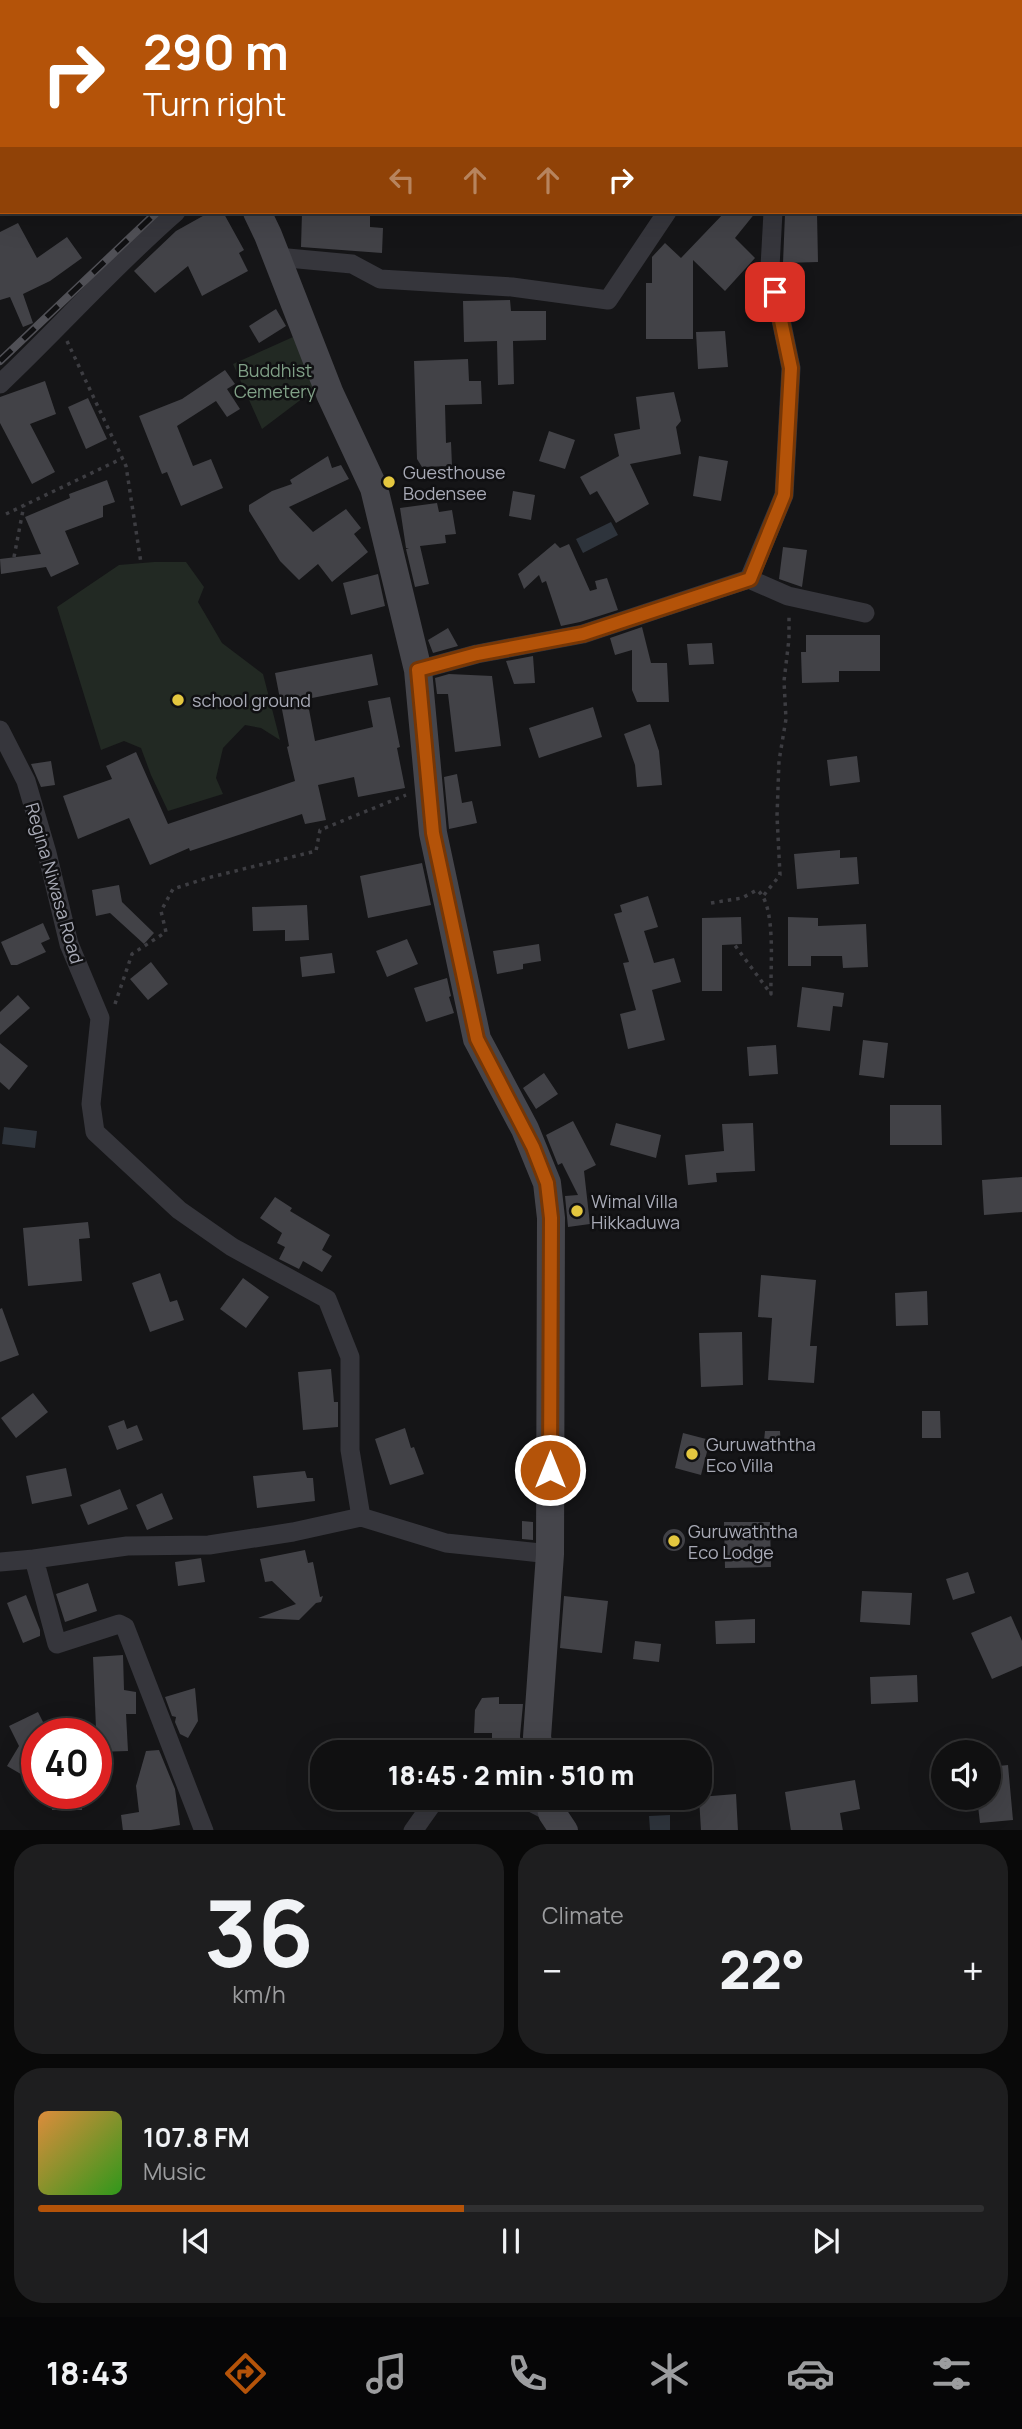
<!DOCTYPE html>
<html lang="en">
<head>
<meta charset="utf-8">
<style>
	:root { --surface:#101011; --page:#1e1e1f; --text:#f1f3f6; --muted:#9c9d9f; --line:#303031; --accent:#b45309 }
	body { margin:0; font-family:Manrope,sans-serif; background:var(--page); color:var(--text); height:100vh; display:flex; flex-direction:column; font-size:26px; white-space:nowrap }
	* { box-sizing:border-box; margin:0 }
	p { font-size:23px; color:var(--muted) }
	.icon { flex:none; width:38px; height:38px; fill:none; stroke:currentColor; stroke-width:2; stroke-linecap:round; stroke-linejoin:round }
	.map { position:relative; height:1830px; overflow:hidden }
	.panel { display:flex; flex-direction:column; gap:14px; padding:14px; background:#090909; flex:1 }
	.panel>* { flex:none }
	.guide { position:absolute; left:0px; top:0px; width:1022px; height:214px; box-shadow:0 7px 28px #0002,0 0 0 2px var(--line); background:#b45309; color:#fff; overflow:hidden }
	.fabs { position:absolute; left:931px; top:1740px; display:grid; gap:14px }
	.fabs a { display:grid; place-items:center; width:70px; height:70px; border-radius:50%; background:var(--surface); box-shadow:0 7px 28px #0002,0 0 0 2px var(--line); font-size:35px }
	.speed { position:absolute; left:21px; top:1718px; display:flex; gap:14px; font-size:35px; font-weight:700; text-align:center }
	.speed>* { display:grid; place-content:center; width:91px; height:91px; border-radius:50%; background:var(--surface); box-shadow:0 7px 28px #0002,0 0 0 2px var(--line); line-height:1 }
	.speed .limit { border:10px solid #d22; background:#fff; color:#111 }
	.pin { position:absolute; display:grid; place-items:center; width:60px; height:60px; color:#fff; margin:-30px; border-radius:14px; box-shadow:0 4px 10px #0006 }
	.me { position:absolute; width:77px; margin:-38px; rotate:0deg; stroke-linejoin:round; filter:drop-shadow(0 0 5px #0008) }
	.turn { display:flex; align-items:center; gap:24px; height:147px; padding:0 28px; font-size:32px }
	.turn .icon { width:91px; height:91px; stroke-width:2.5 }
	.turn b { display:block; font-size:49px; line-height:60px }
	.lanes { display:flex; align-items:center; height:66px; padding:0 28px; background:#0003; justify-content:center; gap:35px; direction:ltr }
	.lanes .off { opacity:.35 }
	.big { font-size:52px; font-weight:800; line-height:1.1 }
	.panel .tile { flex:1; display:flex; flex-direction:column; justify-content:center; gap:10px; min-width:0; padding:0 24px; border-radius:28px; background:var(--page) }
	.panel .dial { align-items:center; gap:0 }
	.dial b { font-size:91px; line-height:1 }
	.song { display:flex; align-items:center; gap:21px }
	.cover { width:84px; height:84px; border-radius:10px; background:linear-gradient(135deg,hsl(30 70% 55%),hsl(110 70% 35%)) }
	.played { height:7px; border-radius:4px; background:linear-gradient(90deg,var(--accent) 45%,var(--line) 45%) }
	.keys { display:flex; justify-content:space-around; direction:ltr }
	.heat { display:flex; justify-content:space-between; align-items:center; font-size:38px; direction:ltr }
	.panel .tiles { flex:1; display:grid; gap:14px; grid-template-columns:1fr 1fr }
	.tile:last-child { grid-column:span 2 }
	.trip { position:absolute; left:310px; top:1740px; width:402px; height:70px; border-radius:28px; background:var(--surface); box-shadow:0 7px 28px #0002,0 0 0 2px var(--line); font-weight:800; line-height:70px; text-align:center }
	.tabs { display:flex; height:112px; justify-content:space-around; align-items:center; background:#060607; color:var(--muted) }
	.tabs .icon { width:49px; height:49px }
	.tabs .selected { color:var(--accent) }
	.tabs b { font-size:32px; color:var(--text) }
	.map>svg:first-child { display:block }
	.green { fill:#222923 }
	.water { fill:#2e343c }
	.building { fill:#424247 }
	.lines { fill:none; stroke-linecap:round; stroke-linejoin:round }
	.path { stroke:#3d3d42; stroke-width:3.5; stroke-dasharray:3.5 5; stroke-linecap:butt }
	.street { stroke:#36363c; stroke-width:19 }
	.secondary { stroke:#45454b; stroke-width:28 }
	.highway { stroke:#63646c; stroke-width:35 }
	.rail-casing { stroke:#505056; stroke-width:8 }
	.rail { stroke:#101012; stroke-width:5; stroke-dasharray:16; stroke-linecap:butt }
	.route-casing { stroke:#753606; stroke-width:18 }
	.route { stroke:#b45309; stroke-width:12 }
	.poi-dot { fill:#e4c73f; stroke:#101012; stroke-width:2.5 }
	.labels { text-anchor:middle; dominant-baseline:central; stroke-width:5; stroke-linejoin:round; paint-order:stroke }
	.park-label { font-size:18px; fill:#80a087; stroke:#101012 }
	.poi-label { font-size:18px; fill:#a8aab6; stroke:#101012; text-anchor:start }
	.street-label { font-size:18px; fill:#a8aab6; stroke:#101012 }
</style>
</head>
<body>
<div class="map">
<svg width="1022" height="1831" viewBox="0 0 1022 1831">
	<rect width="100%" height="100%" fill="#151517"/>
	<path class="green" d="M293 337 315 389 262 429 233 364Z
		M154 562H186L204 587 198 602 222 643 263 674 280 740 261 728 245 725 223 748 216 778 223 794 168 811 151 775 141 748 124 741 101 750 57 607 119 565Z"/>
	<path class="water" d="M611 522 618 535 583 553 576 539Z
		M4 1127 37 1131 35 1148 2 1144Z
		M670 1815V1830H650L649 1816Z"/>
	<path class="building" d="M210 212H223L244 250 239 253 248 271 202 296 188 266 155 293 134 271 176 231Z
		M302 212H370V227L383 228 382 253 301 247Z
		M725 212H756L735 238 755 258 725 291 693 260V339H646V283H652V257L665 243 681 258Z
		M817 213 818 262 783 263 785 214Z
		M18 223 37 258 67 237 82 258 50 281 23 294 33 323 23 327 10 297 0 300V232Z
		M510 300 511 311H546V340L513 341 514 384 498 385 497 341 464 342 463 301Z
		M276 309 286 326 259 343 249 326Z
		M725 331 728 367 698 369 696 332Z
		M468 359 469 381H481L482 404 445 405 446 443 451 442 452 466 422 467 417 459 414 361Z
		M225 370 235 384 227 389 240 409 227 417 216 401 177 426 193 466 211 459 223 488 181 506 167 472 162 474 139 416 182 399Z
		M45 381 56 414 30 424 55 472 32 484 0 423V397Z
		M674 392 681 421 676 427 681 454 630 464 649 504 616 523 597 491 590 495 580 477 619 456 614 434 640 429 636 397Z
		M88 398 107 439 86 449 68 407Z
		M549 431 575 440 565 469 539 461Z
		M328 456 332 468 341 465 349 479 289 507 313 532 346 509 361 528 354 534 368 552 332 582 318 564 299 580 280 561 249 511V505L272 491 292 484 290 480Z
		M699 456 728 461 721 501 693 496Z
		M107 480 115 502 103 506V517L65 531 79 564 51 577 46 567 1 574 0 559 41 554 25 517 70 498 69 494Z
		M513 491 535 495 531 520 509 516Z
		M437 503 439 512 452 510 456 534 445 535 446 543 420 546 429 584 415 587 406 549 409 548H406L400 508Z
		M555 543 560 548 569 544 590 591 597 589 595 581 607 578 618 610 580 622 561 626 546 581 542 583 539 575 524 589 518 574Z
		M783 547 807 550 802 587 779 579Z
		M378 574 385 606 351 615 343 583Z
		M642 627 651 663H667L669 702H637L632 690V650L615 655 610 638Z
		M448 628 458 646 433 653 428 640Z
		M806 635H880V671H839V682L802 683 801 652H806Z
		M712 643 714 664 689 665 687 644Z
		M372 654 378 685 307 699 315 741 373 727 368 701 390 697 400 747 397 748 405 788 358 797 354 777 318 785 326 820 305 824 302 814 190 851 189 848 150 865 129 818 78 839 63 796 112 779 106 766 136 752 168 824 295 781 287 747 289 746 275 673Z
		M533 656 535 683 514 684 506 661Z
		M449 674 492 676 501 746 455 752 448 694H437L435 678Z
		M593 707 602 737 539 758 529 728Z
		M650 724 659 751 662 785 637 787 635 765 624 734Z
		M857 756 860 782 830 786 827 760Z
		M51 761 55 785 41 787 31 764Z
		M457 774 462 803 472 801 477 823 449 829 444 777Z
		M840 850V858L857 857 859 884 797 889 794 854Z
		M422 863 431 905 368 918 360 876Z
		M119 885 122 902 154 933 144 944 110 913 96 916 92 890Z
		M648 896 658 927 644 931 654 963 674 958 681 982 652 990 665 1040 628 1049 620 1014 636 1010 623 963 629 962 614 914 622 912 620 905Z
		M307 905 309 940 285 941V930L253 931 252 907Z
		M741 917 742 944 722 945V991H702V918Z
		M788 917 818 918V926L866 924 868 967 843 968 842 956H811V966H788Z
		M43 923 50 939 41 943 46 952 17 965H11L1 942Z
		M407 939 418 964 387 977 376 951Z
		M539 944 541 961 523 964V969L497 974 493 951Z
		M332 953 335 973 302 977 300 957Z
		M151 962 168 984 148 1000 130 979Z
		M447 978 451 996 449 997 454 1013 426 1022 414 988Z
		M802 987 844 993 842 1007 833 1006 830 1031 797 1027Z
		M18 995 30 1008 0 1035V1012Z
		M863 1040 888 1043 884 1078 859 1075Z
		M0 1043 28 1066 9 1090 0 1082Z
		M776 1045 778 1074 749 1076 747 1047Z
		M544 1073 558 1094 536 1109 523 1088Z
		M890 1105H941L942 1145H890Z
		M573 1121 596 1165 584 1171 590 1224 568 1227 565 1196 578 1195 562 1163 558 1165 546 1135Z
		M616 1123 661 1135 656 1158 610 1145Z
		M753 1123 755 1171 716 1173 717 1182 688 1185 685 1155 724 1151 722 1124Z
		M1022 1177V1212L984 1215 982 1180Z
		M275 1197 292 1208 290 1211 330 1235 322 1250 332 1256 322 1272 303 1261 299 1269 279 1259 285 1247 277 1243 282 1233 260 1218Z
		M88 1222 90 1238 79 1239 82 1281 28 1286 23 1228Z
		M160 1273 170 1302 177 1300 184 1320 150 1332 132 1283Z
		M761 1275 816 1280 810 1346H817L814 1383 768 1380 772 1318 758 1317Z
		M243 1278 269 1297 246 1328 220 1309Z
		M927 1291 928 1325 896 1326 895 1293Z
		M2 1308 19 1355 0 1362V1309Z
		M742 1332 743 1385 701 1387 699 1333Z
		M331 1369 334 1402H338V1427L303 1430 298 1372Z
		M33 1393 48 1412 16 1438 1 1418Z
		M922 1411H940L941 1438H922Z
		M124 1420 127 1429 137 1425 143 1440 117 1450 108 1426Z
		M405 1428 411 1448 414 1447 424 1474 390 1485 375 1439Z
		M765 1431H780L781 1450 763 1451Z
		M683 1433 710 1440 701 1475 675 1468Z
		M66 1468 72 1496 32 1504 26 1476Z
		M305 1471 307 1478H313L315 1501 257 1508 253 1476Z
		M120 1489 128 1509 88 1525 80 1505Z
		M162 1493 173 1519 147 1530 136 1505Z
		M522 1521 533 1522V1540L522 1539Z
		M724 1522H770L771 1567 725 1568Z
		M663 1540a11 11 0 1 1 22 0a11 11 0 1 1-22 0Z
		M305 1550 308 1563 313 1562 320 1597 323 1596 321 1602 316 1603 299 1620 258 1618 296 1604 272 1581 265 1582 260 1559Z
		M201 1558 205 1582 178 1586 175 1562Z
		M968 1572 975 1593 953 1600 946 1579Z
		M88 1583 97 1611 65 1622 56 1594Z
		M862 1591 912 1593 910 1625 860 1622Z
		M26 1595 40 1630V1636L23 1643 7 1603Z
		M564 1596 608 1601 602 1653 560 1648Z
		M1011 1616 1022 1641V1666L992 1679 971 1633Z
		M755 1619V1643L716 1644 715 1621Z
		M635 1641 661 1644 659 1662 633 1659Z
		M123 1655 124 1690 136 1692V1714H126L128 1751 97 1752 93 1657Z
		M917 1675 918 1702 871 1704 870 1677Z
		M195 1688 198 1721 188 1738 180 1734 175 1722 176 1717 172 1716 165 1697Z
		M499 1697V1704H523L520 1736 522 1752H492V1733H474L475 1710 482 1698Z
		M38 1712 49 1734H37V1759L26 1777 7 1766 19 1746 9 1726Z
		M159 1750 175 1789 180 1825 145 1831H123L121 1815 139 1812 136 1786 146 1751Z
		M1008 1765 1013 1820 980 1823 977 1797H989V1767Z
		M855 1780 860 1809 840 1813 843 1831H791L785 1792Z
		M52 1794H82V1810H52Z
		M736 1794 738 1831H701L699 1797Z"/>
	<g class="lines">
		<path class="path" d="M67 341 126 466 141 563
			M6 514 123 458
			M14 557 24 505
			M764 895 780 875 777 816 779 761 786 719 784 681 789 639V616
			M711 903 742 898 757 890C777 904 770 970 771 994L734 944
			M115 1004 132 954 166 932 161 911 173 889 207 878 316 851 320 830 406 795"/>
		<path class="street" d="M360 2 361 0
			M891 2 892 0
			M277 257 352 264 380 279 512 287 608 300 667 212
			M0 384C59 328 114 266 176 212
			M749 579 784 495 791 368 770 267 773 212
			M418 670 477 654 583 634 749 579 788 596 865 613
			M0 730 26 781 47 853 69 944 100 1018 91 1104 95 1132 179 1210 232 1247 327 1299 350 1357V1450L361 1517 446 1543 550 1554
			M34 1559 127 1546 209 1545 293 1532 361 1517
			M0 1562 34 1559 57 1644 119 1624 125 1627 204 1831
			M521 1797 552 1813
			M413 1831 437 1797"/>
		<path class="secondary" d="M257 212 268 235 330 394 374 488 418 670 433 833 477 1039 525 1129 547 1183 551 1218 550 1554 537 1737 540 1752
			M549 1797 552 1813 564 1831"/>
		<path class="highway" d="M193 2 194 0
			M0 179 2 177"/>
		<g class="rail-casing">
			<path id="rail" d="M344 2 346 0
				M0 361 157 212"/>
		</g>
		<use href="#rail" class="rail"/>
	</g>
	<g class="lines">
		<g class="route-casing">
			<path id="route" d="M550 1470 551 1218 547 1183 533 1147 477 1039 433 833 418 670 477 654 583 634 750 579 784 495 791 368 775 292"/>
		</g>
		<use href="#route" class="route"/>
	</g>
	<g class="poi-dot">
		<circle cx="389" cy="482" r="7"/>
		<circle cx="178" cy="700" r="7"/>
		<circle cx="577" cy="1211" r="7"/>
		<circle cx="692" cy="1454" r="7"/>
		<circle cx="674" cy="1541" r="7"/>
	</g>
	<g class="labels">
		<g class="park-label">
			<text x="275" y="370">Buddhist<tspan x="275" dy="21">Cemetery</tspan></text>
		</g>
		<g class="poi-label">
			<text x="403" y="472">Guesthouse<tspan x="403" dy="21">Bodensee</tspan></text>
			<text x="192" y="700">school ground</text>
			<text x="591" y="1201">Wimal Villa<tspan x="591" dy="21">Hikkaduwa</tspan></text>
			<text x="706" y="1444">Guruwaththa<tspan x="706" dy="21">Eco Villa</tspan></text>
			<text x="688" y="1531">Guruwaththa<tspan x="688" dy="21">Eco Lodge</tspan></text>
		</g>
		<g class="street-label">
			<text transform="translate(55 883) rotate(74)">Regina Niwasa Road</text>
		</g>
	</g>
</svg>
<div class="fabs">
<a><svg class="icon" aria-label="sound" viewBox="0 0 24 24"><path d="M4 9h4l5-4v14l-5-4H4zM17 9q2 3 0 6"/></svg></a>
</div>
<div class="speed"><div class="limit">40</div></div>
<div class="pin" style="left:775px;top:292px;background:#d93025"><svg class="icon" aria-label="arrive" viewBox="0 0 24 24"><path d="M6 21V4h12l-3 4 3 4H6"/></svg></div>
<svg class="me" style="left:550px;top:1470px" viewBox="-20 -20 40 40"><circle r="17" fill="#b45309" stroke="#fff" stroke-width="3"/><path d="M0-11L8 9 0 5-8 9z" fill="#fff"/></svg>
<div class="trip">18:45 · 2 min · 510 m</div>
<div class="guide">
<div class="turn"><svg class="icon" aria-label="right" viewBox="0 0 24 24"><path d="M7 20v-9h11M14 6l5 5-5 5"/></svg><div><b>290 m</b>Turn right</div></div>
<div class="lanes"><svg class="icon off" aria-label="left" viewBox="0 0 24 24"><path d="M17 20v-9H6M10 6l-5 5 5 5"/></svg><svg class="icon off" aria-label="ahead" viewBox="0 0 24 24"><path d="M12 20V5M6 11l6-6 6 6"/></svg><svg class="icon off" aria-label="ahead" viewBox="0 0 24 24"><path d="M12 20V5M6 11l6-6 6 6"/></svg><svg class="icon" aria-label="right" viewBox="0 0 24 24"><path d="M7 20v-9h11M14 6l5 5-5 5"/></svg></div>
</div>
</div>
<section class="panel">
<div class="tiles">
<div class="tile dial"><b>36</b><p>km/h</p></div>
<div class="tile"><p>Climate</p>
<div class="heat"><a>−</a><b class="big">22°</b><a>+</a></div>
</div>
<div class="tile">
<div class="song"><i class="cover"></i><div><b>107.8 FM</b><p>Music</p></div></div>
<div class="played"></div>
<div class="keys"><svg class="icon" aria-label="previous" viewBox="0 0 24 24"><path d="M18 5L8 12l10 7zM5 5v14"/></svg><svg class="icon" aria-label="pause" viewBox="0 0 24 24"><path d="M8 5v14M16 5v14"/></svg><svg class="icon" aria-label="next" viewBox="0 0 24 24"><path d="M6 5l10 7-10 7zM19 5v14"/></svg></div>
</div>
</div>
</section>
<nav class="tabs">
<b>18:43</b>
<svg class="icon selected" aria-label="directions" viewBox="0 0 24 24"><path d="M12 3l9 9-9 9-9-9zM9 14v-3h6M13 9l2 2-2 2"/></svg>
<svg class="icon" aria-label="music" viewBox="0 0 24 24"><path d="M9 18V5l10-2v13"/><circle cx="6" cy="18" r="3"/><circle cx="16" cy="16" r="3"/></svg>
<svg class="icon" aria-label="phone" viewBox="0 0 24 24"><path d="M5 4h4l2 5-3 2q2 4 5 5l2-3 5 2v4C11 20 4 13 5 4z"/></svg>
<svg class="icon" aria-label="climate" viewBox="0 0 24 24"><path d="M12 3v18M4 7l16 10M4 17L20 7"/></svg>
<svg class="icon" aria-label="car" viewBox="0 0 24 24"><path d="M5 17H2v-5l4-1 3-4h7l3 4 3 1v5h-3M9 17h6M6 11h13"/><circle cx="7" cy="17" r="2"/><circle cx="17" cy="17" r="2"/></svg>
<svg class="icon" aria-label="filters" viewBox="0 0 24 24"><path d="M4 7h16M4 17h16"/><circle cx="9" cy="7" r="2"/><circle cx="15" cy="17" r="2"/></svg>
</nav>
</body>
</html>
